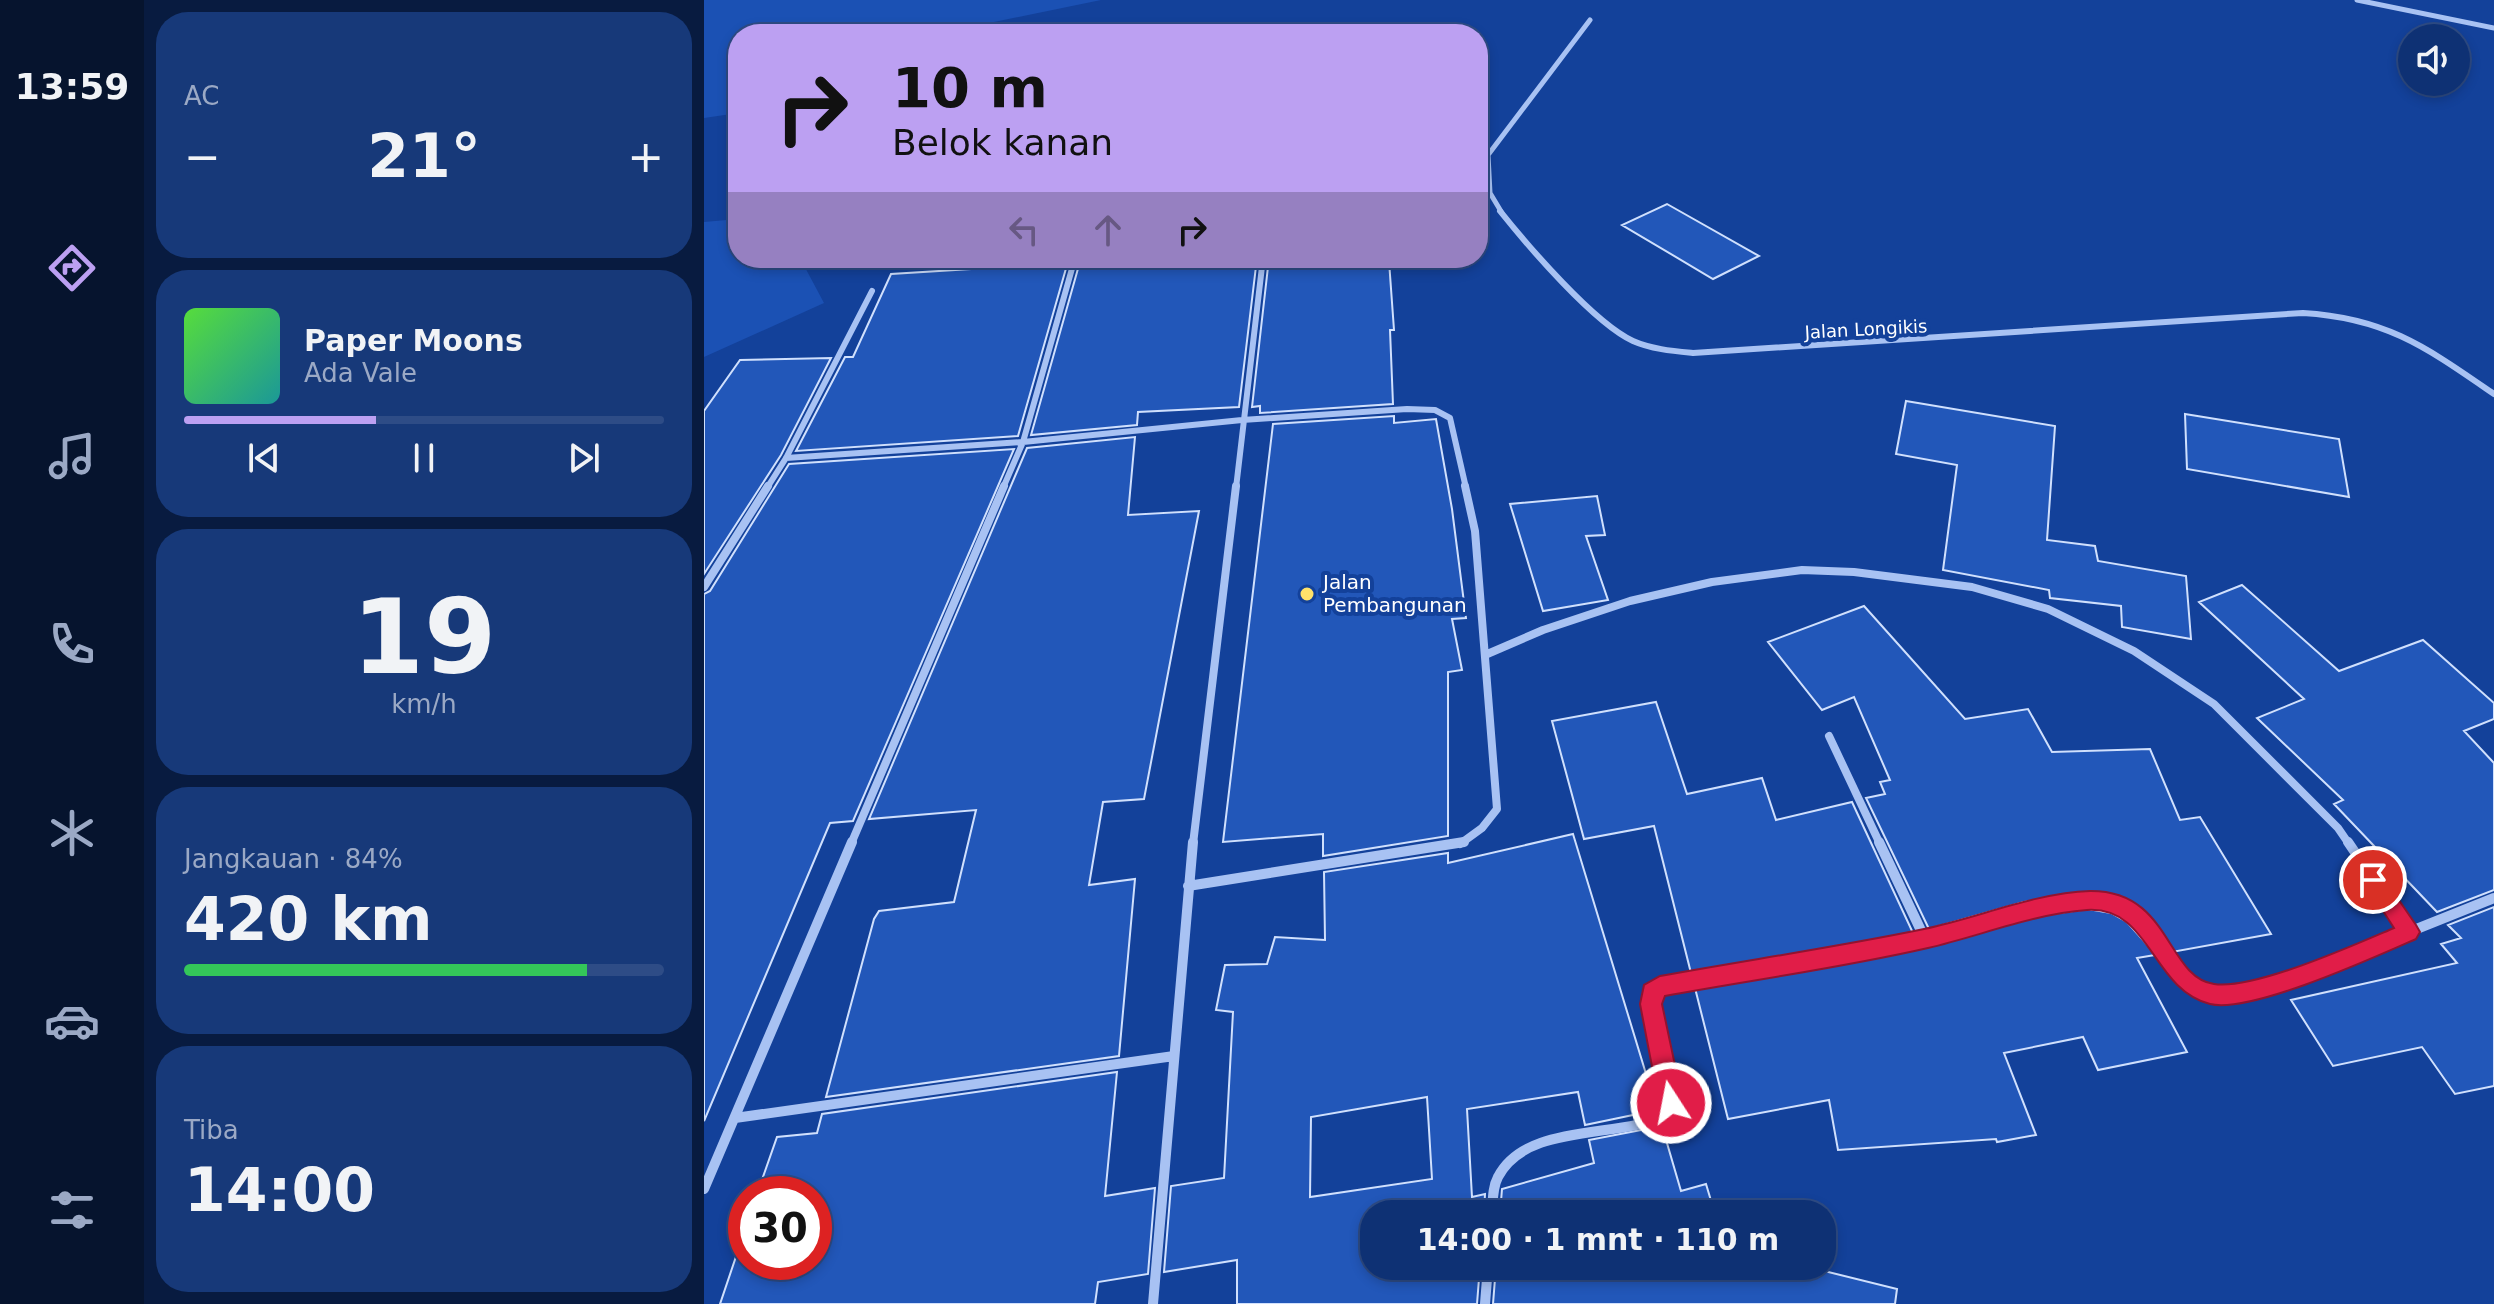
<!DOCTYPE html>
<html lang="id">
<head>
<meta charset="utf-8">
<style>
	:root { --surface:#0e3174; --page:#173979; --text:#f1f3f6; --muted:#9ba9c5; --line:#2e4c86; --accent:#bca0f2 }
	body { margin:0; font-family:"DejaVu Sans",sans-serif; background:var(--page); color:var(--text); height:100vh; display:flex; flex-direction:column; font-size:30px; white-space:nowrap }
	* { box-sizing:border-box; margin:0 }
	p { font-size:26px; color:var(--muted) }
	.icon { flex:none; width:44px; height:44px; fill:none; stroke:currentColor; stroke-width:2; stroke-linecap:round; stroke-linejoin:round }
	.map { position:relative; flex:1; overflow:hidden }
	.details { display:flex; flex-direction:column; gap:12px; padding:12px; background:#081b40; width:560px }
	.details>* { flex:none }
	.hud { position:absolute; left:24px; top:24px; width:760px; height:244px; border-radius:32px; box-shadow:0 4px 12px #0003,0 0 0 2px var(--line); background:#bca0f2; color:#111; overflow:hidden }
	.fabs { position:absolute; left:1694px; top:24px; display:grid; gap:16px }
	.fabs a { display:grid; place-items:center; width:72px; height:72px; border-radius:50%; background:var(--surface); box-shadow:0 4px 12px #0003,0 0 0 2px var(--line); font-size:40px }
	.speed { position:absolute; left:24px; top:1176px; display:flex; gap:16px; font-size:40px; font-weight:700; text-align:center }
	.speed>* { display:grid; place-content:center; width:104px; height:104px; border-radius:50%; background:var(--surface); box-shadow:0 4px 12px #0003,0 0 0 2px var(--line); line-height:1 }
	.speed .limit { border:12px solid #d22; background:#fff; color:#111 }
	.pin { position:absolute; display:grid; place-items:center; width:68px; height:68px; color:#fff; margin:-34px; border:4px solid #fff; border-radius:50%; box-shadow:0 2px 8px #0007 }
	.me { position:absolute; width:88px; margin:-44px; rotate:349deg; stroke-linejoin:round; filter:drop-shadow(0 0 6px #0008) }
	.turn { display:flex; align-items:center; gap:28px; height:168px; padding:0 32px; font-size:36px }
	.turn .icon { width:104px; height:104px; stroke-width:2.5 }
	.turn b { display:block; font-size:56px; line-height:68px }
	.lanes { display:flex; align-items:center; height:76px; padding:0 32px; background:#0003; justify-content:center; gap:40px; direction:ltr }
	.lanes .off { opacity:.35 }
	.big { font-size:60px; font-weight:600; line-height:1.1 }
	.details .card { flex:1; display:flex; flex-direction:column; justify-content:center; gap:12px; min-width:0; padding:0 28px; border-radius:32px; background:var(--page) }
	.details .dial { align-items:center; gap:0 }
	.dial b { font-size:104px; line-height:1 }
	.song { display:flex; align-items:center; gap:24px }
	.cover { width:96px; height:96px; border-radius:12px; background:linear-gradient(135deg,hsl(110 70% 55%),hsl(180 70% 35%)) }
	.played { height:8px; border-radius:4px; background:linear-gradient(90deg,var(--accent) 40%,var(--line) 40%) }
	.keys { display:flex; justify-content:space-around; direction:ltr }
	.heat { display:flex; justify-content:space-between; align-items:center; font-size:44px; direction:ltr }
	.charge { height:12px; border-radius:6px; background:linear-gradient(90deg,#34c759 84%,var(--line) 0) }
	.trip { position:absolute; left:656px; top:1200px; width:476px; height:80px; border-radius:32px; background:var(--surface); box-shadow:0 4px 12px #0003,0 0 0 2px var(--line); font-weight:600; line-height:80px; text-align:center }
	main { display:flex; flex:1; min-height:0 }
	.dock { display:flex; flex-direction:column; width:144px; justify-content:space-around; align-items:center; background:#06142e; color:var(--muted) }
	.dock .icon { width:56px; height:56px }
	.dock .selected { color:var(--accent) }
	.dock b { font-size:36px; color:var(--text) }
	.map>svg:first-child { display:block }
	.green { fill:#1b51b4 }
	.building { fill:#2257b9; stroke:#d0e0fd; stroke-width:2; fill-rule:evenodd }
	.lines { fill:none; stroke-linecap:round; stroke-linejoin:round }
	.street-far3 { stroke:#a8c2f3; stroke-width:5 }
	.street-far2 { stroke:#a8c2f3; stroke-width:6 }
	.street-far1 { stroke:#a8c2f3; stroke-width:8 }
	.street { stroke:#a8c2f3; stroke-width:10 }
	.route { fill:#e11d48; stroke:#92132f; stroke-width:2 }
	.poi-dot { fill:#ffe26a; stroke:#13419a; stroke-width:3 }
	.labels { text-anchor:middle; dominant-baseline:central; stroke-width:8; stroke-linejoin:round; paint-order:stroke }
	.far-street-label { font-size:18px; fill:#fff; stroke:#13419a }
	.poi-label { font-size:20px; fill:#fff; stroke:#13419a; text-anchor:start }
</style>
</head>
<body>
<main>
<nav class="dock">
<b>13:59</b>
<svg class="icon selected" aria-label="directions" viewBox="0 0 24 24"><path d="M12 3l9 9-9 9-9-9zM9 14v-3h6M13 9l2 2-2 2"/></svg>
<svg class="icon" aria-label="music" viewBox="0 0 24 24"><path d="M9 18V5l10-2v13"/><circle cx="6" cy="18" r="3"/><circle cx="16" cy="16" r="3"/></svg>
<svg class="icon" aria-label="phone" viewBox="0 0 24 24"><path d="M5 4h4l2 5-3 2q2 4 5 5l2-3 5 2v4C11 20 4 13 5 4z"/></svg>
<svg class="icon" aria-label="climate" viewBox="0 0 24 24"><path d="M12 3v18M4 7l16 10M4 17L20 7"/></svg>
<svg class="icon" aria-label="car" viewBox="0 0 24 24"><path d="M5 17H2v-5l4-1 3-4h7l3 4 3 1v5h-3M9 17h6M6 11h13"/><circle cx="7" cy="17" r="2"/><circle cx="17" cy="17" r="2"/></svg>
<svg class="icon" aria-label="filters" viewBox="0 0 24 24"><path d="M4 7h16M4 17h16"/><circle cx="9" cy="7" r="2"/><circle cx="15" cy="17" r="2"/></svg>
</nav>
<section class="details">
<div class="card"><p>AC</p>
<div class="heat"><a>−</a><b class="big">21°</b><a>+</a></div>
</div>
<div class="card">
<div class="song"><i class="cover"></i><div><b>Paper Moons</b><p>Ada Vale</p></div></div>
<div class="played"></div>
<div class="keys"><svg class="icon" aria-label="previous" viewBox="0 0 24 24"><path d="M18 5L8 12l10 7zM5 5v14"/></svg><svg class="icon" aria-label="pause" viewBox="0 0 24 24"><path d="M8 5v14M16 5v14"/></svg><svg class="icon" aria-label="next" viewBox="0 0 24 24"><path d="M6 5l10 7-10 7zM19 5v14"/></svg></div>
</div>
<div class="card dial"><b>19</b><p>km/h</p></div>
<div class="card"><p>Jangkauan · 84%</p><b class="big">420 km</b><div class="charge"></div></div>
<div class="card"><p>Tiba</p><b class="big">14:00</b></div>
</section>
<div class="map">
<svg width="1790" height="1304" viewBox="0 0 1790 1304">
	<rect width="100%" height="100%" fill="#13419a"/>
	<path class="green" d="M0 0H397L256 29 246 34H34V113L0 118Z
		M34 219V258H96L120 303 0 357V222Z"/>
	<path class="building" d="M963 204 1055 256 1009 279 918 225Z
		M301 258H365L314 436 92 451 141 357H149L187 274 283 268 285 263 299 262Z
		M377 258H553L535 407 434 412 433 425 327 435Z
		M565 258H637L636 265 685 261 690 330H686L689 404 556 413V406L548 407Z
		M127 358 77 455 0 574V411L36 360Z
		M1202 401 1351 426 1343 540 1391 546 1394 561 1482 576 1487 639 1418 627 1417 606 1346 598 1345 590 1239 570 1253 465 1192 454Z
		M1481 414 1635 439 1645 497 1483 469Z
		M690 416V423L732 419 748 509 762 618 748 619 758 670 744 672V836L619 856V834L519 842 569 424Z
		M431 437 424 515 495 511 440 799 399 802 385 885 431 879 415 1056 122 1097 170 919 175 911 250 902 272 810 165 819 323 448Z
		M310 449 149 821 126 823 0 1121V594L6 591 85 464Z
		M893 496 901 535 882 536 904 600 839 611 806 504Z
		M1538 585 1635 671 1719 640 1790 703V719L1760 731 1790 763V890L1733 912 1630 804 1639 800 1553 718 1600 699 1495 602Z
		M1160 606 1261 719 1324 709 1348 752 1446 749 1476 820 1496 817 1567 934 1468 952 1449 924 1432 908 1411 897 1385 893 1320 902 1225 929 1162 798 1181 794 1176 782 1186 780 1150 697 1118 710 1064 642Z
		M952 702 983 794 1058 778 1072 820 1148 802 1209 933 987 973 950 826 880 839 848 721Z
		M869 834 953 1110 881 1125 874 1092 763 1109 768 1197 781 1194 780 1214H670V1266H776L773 1304H533V1260L460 1272 467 1186 520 1178 529 1012 512 1010 521 965 563 964 571 937 621 940 620 872 744 853V863ZM723 1097 728 1179 606 1197 607 1117Z
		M1790 907V1086L1751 1094 1718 1047 1629 1066 1587 1000 1753 963 1737 944 1757 938 1744 925Z
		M1384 909 1407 913 1423 922 1448 950 1451 955 1433 958 1483 1052 1394 1070 1379 1037 1300 1053 1332 1135 1293 1142 1292 1139 1134 1150 1125 1100 1024 1119 991 988 1224 946 1324 917Z
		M413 1072 401 1196 451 1188 444 1274 394 1282 391 1304H16L42 1227V1262H110V1194H53L73 1137 113 1133 118 1114Z
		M958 1126 977 1191 1002 1184 1011 1214H796L798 1189 890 1163 885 1140Z
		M792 1266H1100L1193 1289 1191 1304H789Z"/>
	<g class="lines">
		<path class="street-far3" d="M1653 0 1790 28
			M798 213 786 193 784 155 886 20"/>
		<path class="street-far2" d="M796 211C824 246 890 323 929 341 947 349 969 351 989 353L1599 313C1683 318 1723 348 1790 394
			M82 458 319 442 538 420 703 409 731 410 746 418 762 488
			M63 488 82 458 168 291
			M299 488 319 442 371 258
			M532 488 559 258"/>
		<path class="street-far1" d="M0 587 64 486
			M781 655 839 630 926 601 1008 582 1098 570 1150 572 1268 587 1344 609 1430 651 1510 704 1634 828 1645 844
			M1125 736 1176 844
			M147 844 300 486
			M489 844 532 486
			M756 844 778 828 793 809 771 531 761 486"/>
		<path class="street" d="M1175 842 1221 939
			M484 886 760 842
			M1705 932 1790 898
			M31 1118 470 1056
			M0 1189 148 842
			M788 1214C789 1202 788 1188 794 1177 822 1122 916 1139 963 1115L967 1103 947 998 948 992 956 987C1043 970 1132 957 1219 939 1273 928 1328 900 1385 901 1460 903 1453 986 1510 995 1557 1002 1659 951 1705 932L1644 842
			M449 1304 489 842
			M781 1304 784 1266"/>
	</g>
	<path class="route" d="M1669 871 1677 874 1712 925 1716 932 1712 939C1671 957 1546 1014 1506 1004 1447 989 1447 906 1383 910 1329 914 1276 936 1224 948 1137 968 1048 980 961 996L958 1004 979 1103 976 1111 967 1115 958 1111 955 1103 936 1004 940 985 956 976C1044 960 1133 947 1220 929 1274 918 1330 893 1386 891 1467 890 1462 977 1510 984 1550 990 1650 945 1690 928L1659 880 1662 874Z"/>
	<circle class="poi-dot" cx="603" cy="594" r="8"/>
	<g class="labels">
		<g class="far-street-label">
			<text transform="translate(1162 329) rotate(-3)">Jalan Longikis</text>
		</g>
		<g class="poi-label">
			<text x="619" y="582">Jalan<tspan x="619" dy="23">Pembangunan</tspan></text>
		</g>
	</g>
</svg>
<div class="fabs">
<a><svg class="icon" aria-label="sound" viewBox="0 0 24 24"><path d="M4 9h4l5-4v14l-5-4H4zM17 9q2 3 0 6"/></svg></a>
</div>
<div class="speed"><div class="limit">30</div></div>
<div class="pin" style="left:1669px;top:880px;background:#d93025"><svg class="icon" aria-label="arrive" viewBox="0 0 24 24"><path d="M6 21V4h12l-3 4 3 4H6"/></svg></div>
<svg class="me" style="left:967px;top:1103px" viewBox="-20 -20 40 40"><circle r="17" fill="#e11d48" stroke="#fff" stroke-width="3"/><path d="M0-11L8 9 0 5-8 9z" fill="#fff"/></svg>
<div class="trip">14:00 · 1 mnt · 110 m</div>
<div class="hud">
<div class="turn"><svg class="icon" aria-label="right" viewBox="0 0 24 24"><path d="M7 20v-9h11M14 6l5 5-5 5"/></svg><div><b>10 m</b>Belok kanan</div></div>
<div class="lanes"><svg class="icon off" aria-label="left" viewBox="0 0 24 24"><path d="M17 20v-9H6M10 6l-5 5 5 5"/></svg><svg class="icon off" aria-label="ahead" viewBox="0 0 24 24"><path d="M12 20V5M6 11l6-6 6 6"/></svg><svg class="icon" aria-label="right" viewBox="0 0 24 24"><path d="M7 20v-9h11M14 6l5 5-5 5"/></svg></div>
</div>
</div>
</main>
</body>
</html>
